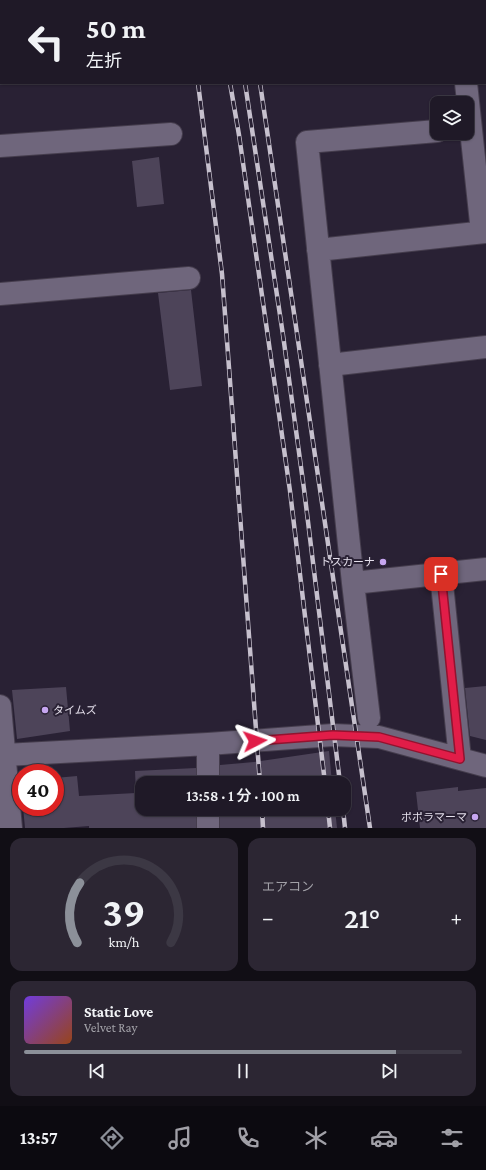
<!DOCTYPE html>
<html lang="ja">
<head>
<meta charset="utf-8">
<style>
	:root { --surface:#1f1927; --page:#2c2633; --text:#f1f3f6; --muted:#a1a0a7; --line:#3c3844; --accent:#8c9099 }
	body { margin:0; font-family:"Crimson Pro","Noto Sans JP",serif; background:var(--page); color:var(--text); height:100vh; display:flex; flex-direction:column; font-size:15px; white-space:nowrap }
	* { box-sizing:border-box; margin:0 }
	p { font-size:13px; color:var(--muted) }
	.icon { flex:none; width:22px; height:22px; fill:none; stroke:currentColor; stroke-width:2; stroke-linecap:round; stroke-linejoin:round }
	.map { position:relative; height:828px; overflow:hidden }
	.drawer { display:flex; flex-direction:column; gap:10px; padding:10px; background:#110e15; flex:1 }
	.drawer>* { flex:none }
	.hud { position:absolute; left:0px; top:0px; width:486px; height:84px; box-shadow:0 1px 3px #0004,0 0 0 1px var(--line); background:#1f1927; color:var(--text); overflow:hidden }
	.fabs { position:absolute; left:430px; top:96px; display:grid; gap:8px }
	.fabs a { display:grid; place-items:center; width:44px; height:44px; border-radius:8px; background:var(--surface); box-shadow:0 1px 3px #0004,0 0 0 1px var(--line); font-size:20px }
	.speed { position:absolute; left:12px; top:764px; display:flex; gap:8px; font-size:20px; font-weight:700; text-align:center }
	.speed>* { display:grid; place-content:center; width:52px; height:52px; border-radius:50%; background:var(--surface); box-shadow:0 1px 3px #0004,0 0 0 1px var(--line); line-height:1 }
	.speed .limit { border:6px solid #d22; background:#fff; color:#111 }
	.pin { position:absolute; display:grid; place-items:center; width:34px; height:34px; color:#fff; margin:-17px; border-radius:8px; box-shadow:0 2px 6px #0006 }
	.me { position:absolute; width:44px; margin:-22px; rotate:86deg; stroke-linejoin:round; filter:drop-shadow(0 0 3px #0008) }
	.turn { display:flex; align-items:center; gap:14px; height:84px; padding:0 20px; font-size:18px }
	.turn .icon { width:52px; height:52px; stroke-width:2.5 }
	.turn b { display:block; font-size:28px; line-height:34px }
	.big { font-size:30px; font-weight:600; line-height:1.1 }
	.drawer .tile { flex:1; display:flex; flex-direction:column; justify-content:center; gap:6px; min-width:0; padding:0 14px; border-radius:12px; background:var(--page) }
	.drawer .dial { align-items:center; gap:0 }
	.dial svg { height:104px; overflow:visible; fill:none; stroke:var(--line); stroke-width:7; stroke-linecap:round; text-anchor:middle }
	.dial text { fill:var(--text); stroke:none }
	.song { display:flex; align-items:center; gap:12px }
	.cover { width:48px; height:48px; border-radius:6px; background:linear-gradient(135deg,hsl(260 70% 55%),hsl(20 70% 35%)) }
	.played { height:4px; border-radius:2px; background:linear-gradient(90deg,var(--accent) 85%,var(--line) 85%) }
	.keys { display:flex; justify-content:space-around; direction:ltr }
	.heat { display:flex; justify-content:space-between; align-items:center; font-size:22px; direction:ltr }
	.drawer .tiles { flex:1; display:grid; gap:10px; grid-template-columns:1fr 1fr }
	.tile:last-child { grid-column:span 2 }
	.trip { position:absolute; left:135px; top:776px; width:216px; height:40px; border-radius:12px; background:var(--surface); box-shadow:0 1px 3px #0004,0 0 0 1px var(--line); font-weight:600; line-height:40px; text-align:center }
	.dock { display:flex; height:64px; justify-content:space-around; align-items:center; background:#0c0a10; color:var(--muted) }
	.dock .icon { width:28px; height:28px }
	.dock .selected { color:var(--accent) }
	.dock b { font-size:18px; color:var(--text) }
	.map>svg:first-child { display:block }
	.building { fill:#4d4459 }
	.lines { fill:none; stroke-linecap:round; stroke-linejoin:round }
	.minor-casing { stroke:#453d4d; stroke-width:24 }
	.minor { stroke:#6f667c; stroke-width:22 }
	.rail-casing { stroke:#c6c0cd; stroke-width:4.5 }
	.rail { stroke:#292134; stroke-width:3; stroke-dasharray:9; stroke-linecap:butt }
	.route-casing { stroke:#92132f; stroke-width:10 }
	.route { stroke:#e11d48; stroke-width:7 }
	.poi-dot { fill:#c6a6f0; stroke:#292134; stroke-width:1.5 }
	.labels { text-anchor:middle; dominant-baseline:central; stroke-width:4; stroke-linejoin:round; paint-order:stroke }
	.poi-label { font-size:11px; fill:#e5e0ec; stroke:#292134; text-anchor:end }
</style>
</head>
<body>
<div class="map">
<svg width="486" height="828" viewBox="0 0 486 828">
	<rect width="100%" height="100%" fill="#292134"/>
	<path class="building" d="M159 157 164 204 137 207 132 161Z
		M191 290 202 386 170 390 158 293Z
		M486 686V740L470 736 465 688Z
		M66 687 70 731 17 739 12 690Z
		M329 751 332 783H220V765L254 762Z
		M196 768V783H142V809H196V828H89V826L64 828H25L23 807H55V778L77 776 79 796 136 793 135 771Z
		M458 787V791L486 788V828H420L416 792Z
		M220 809H335L337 828H220Z"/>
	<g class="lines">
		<g class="minor-casing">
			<path id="minor" d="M455 0V1
				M466 83 482 232
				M0 146 171 134
				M318 250 486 232
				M0 294 189 278
				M330 365 486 347
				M441 574 460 759
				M353 583 486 569
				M0 706 11 828
				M369 718 353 583 307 142 437 131
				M208 744V783
				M0 757 5 755 208 744 333 735 379 737 486 766
				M208 809V828"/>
		</g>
		<use href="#minor" class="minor"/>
		<g class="rail-casing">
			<path id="rail" d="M188 0V1
				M216 0V1
				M232 0 233 1
				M248 0V1
				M198 83 222 274 260 783
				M230 83 239 135 290 491 325 783
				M245 83 283 335 304 489 340 783
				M260 83 370 828
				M262 809 263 828
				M328 809 330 828
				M343 809 345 828"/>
		</g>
		<use href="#rail" class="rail"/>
	</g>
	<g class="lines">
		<g class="route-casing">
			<path id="route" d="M255 741 333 735 379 737 460 759 441 574"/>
		</g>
		<use href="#route" class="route"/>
	</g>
	<g class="poi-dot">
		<circle cx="383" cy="562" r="4"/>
		<circle cx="45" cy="710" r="4"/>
		<circle cx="475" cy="817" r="4"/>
	</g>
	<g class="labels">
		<g class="poi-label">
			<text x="375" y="562">トスカーナ</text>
			<text x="53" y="710" text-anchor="start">タイムズ</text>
			<text x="467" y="817">ポポラマーマ</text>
		</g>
	</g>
</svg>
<div class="fabs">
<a><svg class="icon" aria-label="layers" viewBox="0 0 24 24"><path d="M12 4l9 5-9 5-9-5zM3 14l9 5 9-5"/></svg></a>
</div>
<div class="speed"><div class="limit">40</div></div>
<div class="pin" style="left:441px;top:574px;background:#d93025"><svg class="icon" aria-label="arrive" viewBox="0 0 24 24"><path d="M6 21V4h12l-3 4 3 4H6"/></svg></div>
<svg class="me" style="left:255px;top:741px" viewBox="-20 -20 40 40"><path d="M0-17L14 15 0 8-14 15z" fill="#e11d48" stroke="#fff" stroke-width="4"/></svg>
<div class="trip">13:58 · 1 分 · 100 m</div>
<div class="hud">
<div class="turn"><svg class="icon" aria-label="left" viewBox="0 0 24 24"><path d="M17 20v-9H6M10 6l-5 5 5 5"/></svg><div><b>50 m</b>左折</div></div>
</div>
</div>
<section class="drawer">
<div class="tiles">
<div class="tile dial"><svg viewBox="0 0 100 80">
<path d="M14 69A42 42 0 1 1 86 69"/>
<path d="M14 69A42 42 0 0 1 16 23" stroke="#8c9099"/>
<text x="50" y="56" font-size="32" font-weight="700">39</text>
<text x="50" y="72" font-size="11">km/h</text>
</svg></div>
<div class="tile"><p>エアコン</p>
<div class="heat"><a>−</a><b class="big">21°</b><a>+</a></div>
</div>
<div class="tile">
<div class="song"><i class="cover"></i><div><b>Static Love</b><p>Velvet Ray</p></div></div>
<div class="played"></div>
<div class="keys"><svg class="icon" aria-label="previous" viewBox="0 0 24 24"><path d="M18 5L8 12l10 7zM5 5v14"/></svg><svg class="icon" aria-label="pause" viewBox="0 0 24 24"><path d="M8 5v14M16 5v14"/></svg><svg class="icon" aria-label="next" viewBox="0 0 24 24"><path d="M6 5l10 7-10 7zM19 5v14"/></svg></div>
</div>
</div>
</section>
<nav class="dock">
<b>13:57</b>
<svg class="icon selected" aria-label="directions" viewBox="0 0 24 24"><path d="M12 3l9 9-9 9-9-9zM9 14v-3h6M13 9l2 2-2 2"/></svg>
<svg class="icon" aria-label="music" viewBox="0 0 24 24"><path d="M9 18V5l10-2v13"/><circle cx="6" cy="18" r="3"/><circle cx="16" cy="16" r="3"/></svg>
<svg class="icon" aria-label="phone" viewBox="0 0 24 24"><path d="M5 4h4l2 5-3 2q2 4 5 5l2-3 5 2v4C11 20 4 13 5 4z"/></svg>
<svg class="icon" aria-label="climate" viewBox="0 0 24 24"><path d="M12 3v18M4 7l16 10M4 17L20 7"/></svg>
<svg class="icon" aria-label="car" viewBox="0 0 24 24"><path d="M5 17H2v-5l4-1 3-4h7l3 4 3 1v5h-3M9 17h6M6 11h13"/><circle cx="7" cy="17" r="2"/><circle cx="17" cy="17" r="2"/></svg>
<svg class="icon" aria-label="filters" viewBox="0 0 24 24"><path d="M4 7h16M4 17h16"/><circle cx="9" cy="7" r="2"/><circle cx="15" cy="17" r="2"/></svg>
</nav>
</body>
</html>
